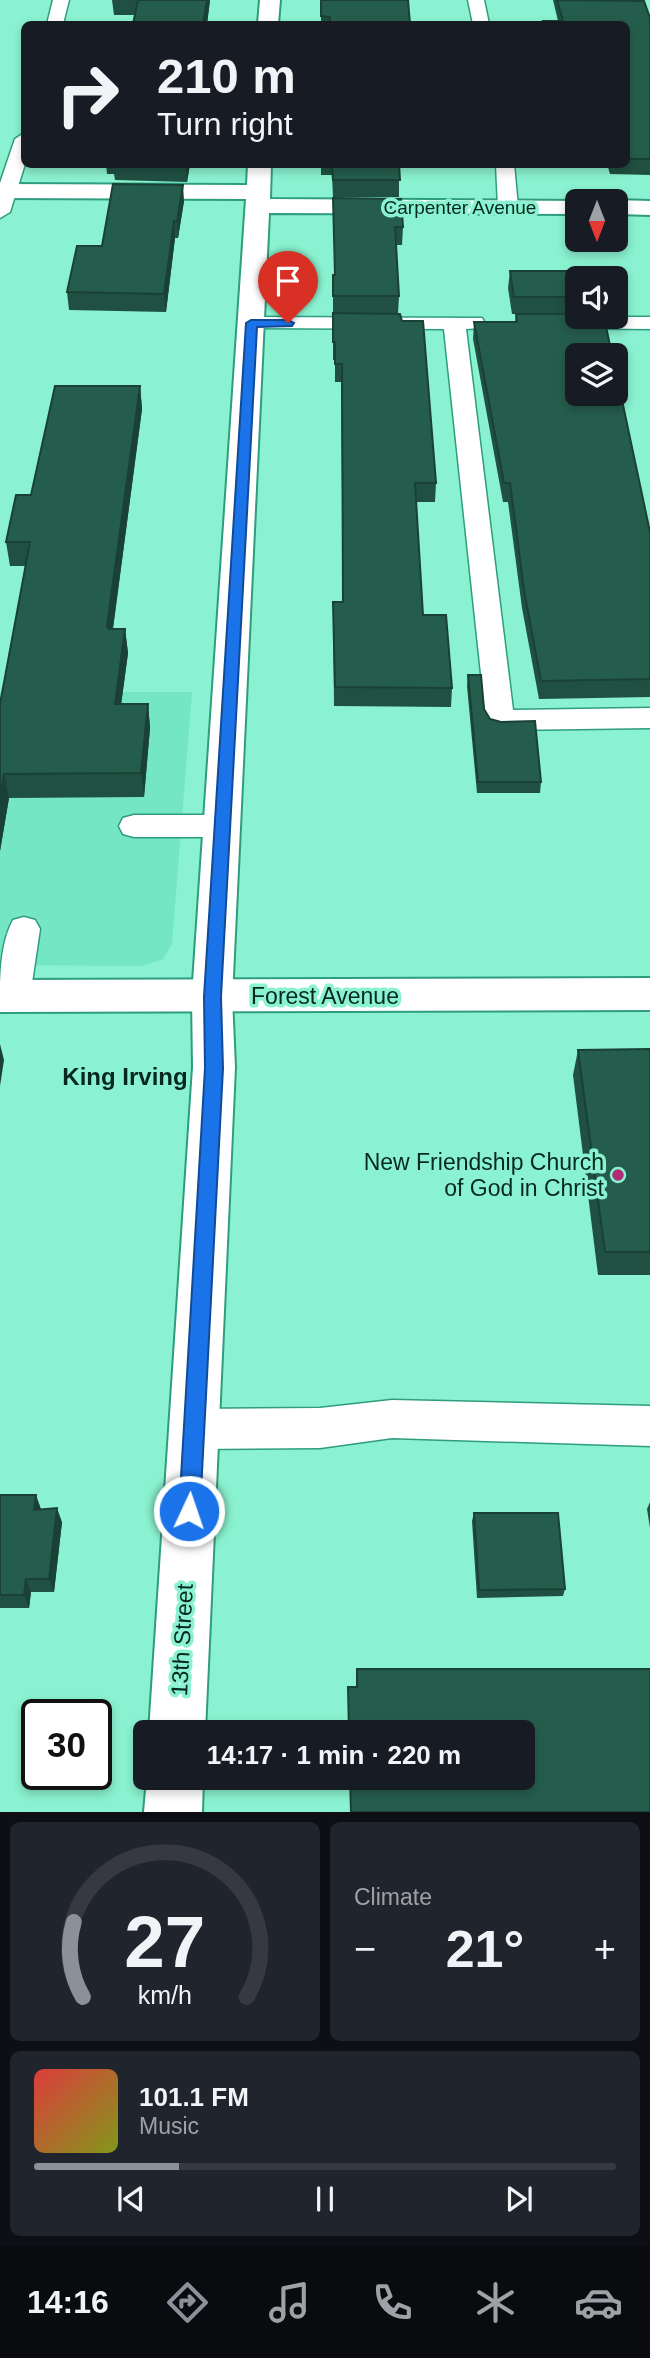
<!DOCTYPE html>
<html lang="en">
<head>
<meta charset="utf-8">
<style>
	:root { --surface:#171b24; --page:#20242c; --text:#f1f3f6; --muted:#9ea1a6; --line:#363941; --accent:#8c9099 }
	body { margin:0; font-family:Arial,sans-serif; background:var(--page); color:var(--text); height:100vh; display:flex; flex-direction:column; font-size:26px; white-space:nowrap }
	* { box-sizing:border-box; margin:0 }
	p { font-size:23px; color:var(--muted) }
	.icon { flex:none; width:38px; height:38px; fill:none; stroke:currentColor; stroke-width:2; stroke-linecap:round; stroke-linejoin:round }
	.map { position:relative; height:1812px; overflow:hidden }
	.drawer { display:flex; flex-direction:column; gap:10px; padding:10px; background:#0d0f14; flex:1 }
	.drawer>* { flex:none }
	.top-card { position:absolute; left:21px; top:21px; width:609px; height:147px; border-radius:10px; box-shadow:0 4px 10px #0003; background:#171b24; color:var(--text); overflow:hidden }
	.needle { width:46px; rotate:180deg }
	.fabs { position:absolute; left:565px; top:189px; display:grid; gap:14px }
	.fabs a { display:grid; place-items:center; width:63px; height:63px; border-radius:10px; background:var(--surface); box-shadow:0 4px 10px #0003; font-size:35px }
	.speed { position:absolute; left:21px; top:1699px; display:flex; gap:14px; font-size:35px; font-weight:700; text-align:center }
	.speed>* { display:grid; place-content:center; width:91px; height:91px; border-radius:50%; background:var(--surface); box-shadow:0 4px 10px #0003; line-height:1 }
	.speed .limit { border:4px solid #111; border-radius:10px; background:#fff; color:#111 }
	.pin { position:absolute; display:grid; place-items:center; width:60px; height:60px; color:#fff; margin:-72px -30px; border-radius:50% 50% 50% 0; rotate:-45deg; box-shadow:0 0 7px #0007 }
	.pin .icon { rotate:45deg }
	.me { position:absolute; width:77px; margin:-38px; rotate:3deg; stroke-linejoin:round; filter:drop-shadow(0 0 5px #0008) }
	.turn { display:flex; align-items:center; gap:24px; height:147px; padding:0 21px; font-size:32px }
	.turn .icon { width:91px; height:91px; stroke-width:2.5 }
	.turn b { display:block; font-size:49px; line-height:60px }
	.big { font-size:52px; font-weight:700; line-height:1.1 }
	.drawer .card { flex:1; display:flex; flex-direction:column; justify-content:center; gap:10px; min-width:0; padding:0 24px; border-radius:10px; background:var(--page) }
	.drawer .dial { align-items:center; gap:0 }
	.dial svg { height:182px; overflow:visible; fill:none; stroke:var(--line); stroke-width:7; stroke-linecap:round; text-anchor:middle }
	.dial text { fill:var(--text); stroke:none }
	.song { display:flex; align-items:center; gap:21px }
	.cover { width:84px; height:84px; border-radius:10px; background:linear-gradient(135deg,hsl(0 70% 55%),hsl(70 70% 35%)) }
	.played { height:7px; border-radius:4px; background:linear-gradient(90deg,var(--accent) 25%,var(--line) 25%) }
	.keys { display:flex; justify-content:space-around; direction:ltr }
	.heat { display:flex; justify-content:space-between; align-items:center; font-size:38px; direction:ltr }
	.drawer .tiles { flex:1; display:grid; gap:10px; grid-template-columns:1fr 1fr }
	.card:last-child { grid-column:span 2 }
	.trip { position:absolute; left:133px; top:1720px; width:402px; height:70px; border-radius:10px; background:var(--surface); box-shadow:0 4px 10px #0003; font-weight:700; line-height:70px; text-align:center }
	.tabs { display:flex; height:112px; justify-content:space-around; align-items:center; background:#090b0e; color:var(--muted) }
	.tabs .icon { width:49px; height:49px }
	.tabs .selected { color:var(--accent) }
	.tabs b { font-size:32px; color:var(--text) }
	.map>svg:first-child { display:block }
	.built { fill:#74e6c3 }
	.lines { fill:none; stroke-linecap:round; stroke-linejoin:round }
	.service-casing { stroke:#2e9d7f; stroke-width:3 }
	.minor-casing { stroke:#2e9d7f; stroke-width:4 }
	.tertiary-casing { stroke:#2e9d7f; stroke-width:4 }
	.service { fill:#fff; fill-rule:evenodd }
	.minor { fill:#fff; fill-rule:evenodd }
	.tertiary { fill:#fff; fill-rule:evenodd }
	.wall { fill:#205041 }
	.shaded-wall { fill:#1a4135 }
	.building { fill:#255d4c; stroke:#1a4135; stroke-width:2 }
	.route { fill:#1a73e8; stroke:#114b97; stroke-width:2 }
	.poi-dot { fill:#ae2b75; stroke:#8af2d0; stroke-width:2.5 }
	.labels { text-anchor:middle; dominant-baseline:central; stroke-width:7; stroke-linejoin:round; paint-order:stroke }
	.far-street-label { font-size:19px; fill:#06291f; stroke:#8af2d0 }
	.street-label { font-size:23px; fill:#06291f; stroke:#8af2d0 }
	.poi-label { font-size:23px; fill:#06291f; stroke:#8af2d0; text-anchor:end }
	.neighbourhood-label { font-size:24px; font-weight:bold; fill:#06291f; stroke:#8af2d0 }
</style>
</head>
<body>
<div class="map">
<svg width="650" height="1812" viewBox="0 0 650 1812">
	<rect width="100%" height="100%" fill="#8af2d0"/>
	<path class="built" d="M0 692H192L172 944 163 959 143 966 0 965Z"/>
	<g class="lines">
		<g class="service-casing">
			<path id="service" d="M53 0H69L63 24H47Z
				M468 0H484L489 24H473Z
				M24 133 25 164 10 212 0 218V183L15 139Z
				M496 164H514L518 207 515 211 508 213 498 207Z
				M251 317 482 318 485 323 482 328 466 329 513 710 650 708V728L500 730 490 727 486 720 444 329 243 328 240 323 243 318Z
				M564 317H650V329L556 328 553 323 556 318Z
				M134 815H222L233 818 237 826 233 834 222 837H134L123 834 119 826 123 818Z
				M24 917 35 920 40 929 30 996 25 1005 13 1009 0 1003C0 977 0 944 13 920Z
				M392 1400 650 1406V1446L392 1438 320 1448 194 1449 180 1443 174 1429 180 1415 194 1409 320 1408Z"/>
		</g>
		<g class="minor-casing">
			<path id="minor" d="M260 0H280L278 24H258Z
				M248 164H271L270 199 584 201H578V214L269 213 232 997 235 1067 205 1732H149L193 1067 192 997 246 199 0 198V184L247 185Z
				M616 200 650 201V215L616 214V201H610Z
				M147 1778H203L202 1812H144Z"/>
		</g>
		<g class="tertiary-casing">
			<path id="tertiary" d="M650 978V1010L0 1012V980Z"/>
		</g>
		<use href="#service" class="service"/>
		<use href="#minor" class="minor"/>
		<use href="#tertiary" class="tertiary"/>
	</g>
	<path class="wall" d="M112 0H210L207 24H133L135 15H114Z
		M553 0H622L650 18V175L610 174 607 164H626V24H543V21H558Z
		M321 16 410 24H321Z
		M106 164H190L187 182 115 180 114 174H107Z
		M321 164H399V197H333L332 175H321Z
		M333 198 403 227 402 245H396L399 296 398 314 436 483 435 502H416L423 615 452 688 451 707 334 706 333 602H343L341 382H335V360H333V275H335Z
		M184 201 178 238H175L166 312 69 310 67 292 102 246Z
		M510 271 578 278V317L650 532V697L539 699 522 608 508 502H503L473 339 474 322H515L516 314H512L508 288Z
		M140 386 142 409 113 629H125L128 653 121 704H148L150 728 144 797 9 798 0 851 1 704 26 566H10L6 542 31 495Z
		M468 675 484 709 490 719 541 782 540 793H477L467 686Z
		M650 1049V1275H598L573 1075 578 1050Z
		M0 1495 41 1509 62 1522 54 1592H31L29 1608H0Z
		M650 1502V1528L647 1509Z
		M474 1513 565 1589 563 1596 477 1598 472 1521Z"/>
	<path class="shaded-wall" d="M207 0H210L207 24H203Z
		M186 164H190L187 182Z
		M183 185 184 201 178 238 177 221Z
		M174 221 175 238 166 312 164 294Z
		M140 386 142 409 110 650 107 626Z
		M125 629 128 653 118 728 115 704Z
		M148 704 150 728 144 797 141 773Z
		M4 774 9 798 0 851V798Z
		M0 1044 4 1060 0 1086Z
		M36 1495 41 1509 34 1510Z
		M57 1508 62 1522 54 1592 49 1579Z
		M26 1579 31 1592 29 1608 24 1595Z"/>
	<path class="building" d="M138 0H207L203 24H133Z
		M321 0H408L410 24H330V17L321 16Z
		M557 0 644 1 650 18V159H626V24H544L543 21H563Z
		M332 164H399L400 180H333Z
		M113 184 183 185 177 221H174L164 294 67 292 77 246H102Z
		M333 198 401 199 403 227H395L399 296H333V275H335Z
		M510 271H595L596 278H578V297H514Z
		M333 313 400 314 402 321H423L436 483H415L423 615H446L452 688 335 687 333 602H343L342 364H335V342H333Z
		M516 314H578V317H604L612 355H578V394H616V372L650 532V679L541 681 524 590 510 483H504L474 322H517Z
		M55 386H140L107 626 109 629H125L115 704H148L141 773 4 774 0 798V704L30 542H6L16 495H31Z
		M468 675H481L484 709 490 719 501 722 535 721 541 782H478Z
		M650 1049V1252H605L578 1050Z
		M0 1495H36L34 1510 57 1508 49 1579H26L24 1595H0Z
		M474 1513H558L565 1589 479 1590Z
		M357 1669H650V1812H351L350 1778H523V1732H349L348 1687H357Z"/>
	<path class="route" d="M288 320 294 323 292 326 257 327 221 997 223 1068 200 1511 197 1519 189 1522 182 1519 179 1511 205 1068 204 997 246 323 251 320Z"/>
	<circle class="poi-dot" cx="618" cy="1175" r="7"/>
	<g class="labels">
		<g class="far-street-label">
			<text x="460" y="207">Carpenter Avenue</text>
		</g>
		<g class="street-label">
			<text x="325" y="996">Forest Avenue</text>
			<text transform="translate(182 1640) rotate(-87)">13th Street</text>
		</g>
		<g class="poi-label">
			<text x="604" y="1162">New Friendship Church<tspan x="604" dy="26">of God in Christ</tspan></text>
		</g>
		<g class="neighbourhood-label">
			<text x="125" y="1076">King Irving</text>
		</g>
	</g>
</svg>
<div class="fabs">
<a><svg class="needle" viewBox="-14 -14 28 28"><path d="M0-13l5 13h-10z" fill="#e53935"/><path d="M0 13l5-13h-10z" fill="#9ea1a6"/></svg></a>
<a><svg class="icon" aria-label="sound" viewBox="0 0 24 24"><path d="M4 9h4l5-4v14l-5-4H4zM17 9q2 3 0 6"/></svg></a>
<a><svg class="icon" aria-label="layers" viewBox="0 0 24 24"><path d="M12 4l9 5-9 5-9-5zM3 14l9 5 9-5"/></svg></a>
</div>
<div class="speed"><div class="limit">30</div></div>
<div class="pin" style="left:288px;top:323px;background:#d93025"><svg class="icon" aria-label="arrive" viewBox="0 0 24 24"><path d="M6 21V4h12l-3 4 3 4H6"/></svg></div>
<svg class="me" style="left:189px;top:1511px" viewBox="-20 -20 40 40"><circle r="17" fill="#1a73e8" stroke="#fff" stroke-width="3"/><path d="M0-11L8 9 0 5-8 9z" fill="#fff"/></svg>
<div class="trip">14:17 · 1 min · 220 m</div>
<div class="top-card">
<div class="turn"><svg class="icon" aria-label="right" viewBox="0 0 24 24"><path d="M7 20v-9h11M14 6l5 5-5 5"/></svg><div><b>210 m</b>Turn right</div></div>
</div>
</div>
<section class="drawer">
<div class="tiles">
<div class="card dial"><svg viewBox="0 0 100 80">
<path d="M14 69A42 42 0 1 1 86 69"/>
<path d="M14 69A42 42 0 0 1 10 36" stroke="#8c9099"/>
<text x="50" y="56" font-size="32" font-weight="700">27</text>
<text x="50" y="72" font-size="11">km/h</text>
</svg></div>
<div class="card"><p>Climate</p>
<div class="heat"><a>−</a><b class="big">21°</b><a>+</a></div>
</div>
<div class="card">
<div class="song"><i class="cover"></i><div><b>101.1 FM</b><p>Music</p></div></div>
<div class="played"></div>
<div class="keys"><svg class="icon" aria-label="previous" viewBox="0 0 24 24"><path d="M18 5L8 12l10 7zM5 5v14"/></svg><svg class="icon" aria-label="pause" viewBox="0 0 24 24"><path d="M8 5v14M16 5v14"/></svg><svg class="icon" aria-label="next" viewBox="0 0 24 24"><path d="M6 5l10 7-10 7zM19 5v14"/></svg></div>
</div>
</div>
</section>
<nav class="tabs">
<b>14:16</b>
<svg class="icon selected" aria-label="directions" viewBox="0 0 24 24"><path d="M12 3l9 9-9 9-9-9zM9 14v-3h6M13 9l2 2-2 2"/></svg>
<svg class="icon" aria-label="music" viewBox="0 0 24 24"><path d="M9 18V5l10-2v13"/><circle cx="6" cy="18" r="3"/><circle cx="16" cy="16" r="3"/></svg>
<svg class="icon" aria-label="phone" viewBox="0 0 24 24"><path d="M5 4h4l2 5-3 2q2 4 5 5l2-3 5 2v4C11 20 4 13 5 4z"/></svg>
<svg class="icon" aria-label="climate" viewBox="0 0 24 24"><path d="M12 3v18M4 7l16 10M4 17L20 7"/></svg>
<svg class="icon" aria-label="car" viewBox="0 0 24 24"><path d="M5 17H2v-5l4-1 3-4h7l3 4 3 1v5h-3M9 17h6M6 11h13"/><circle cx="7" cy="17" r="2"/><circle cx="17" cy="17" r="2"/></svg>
</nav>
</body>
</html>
